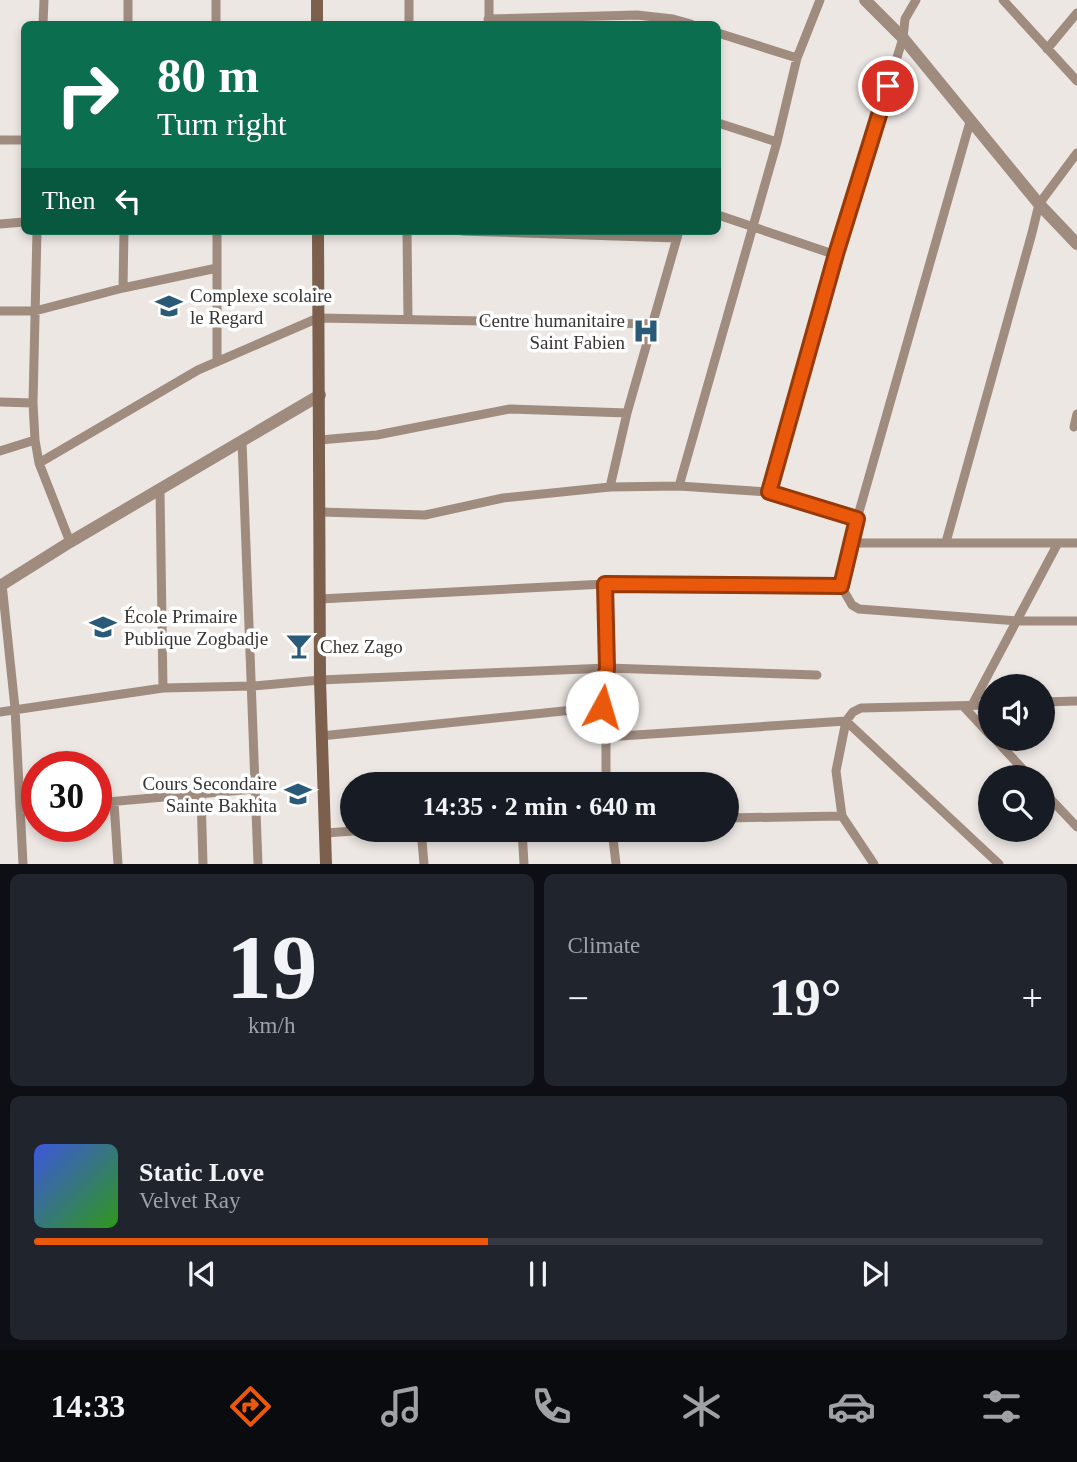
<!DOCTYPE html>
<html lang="en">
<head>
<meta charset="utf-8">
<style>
	:root { --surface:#171b24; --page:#20242c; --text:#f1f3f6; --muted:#9ea1a6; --line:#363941; --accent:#ea580c }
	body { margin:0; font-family:"Times New Roman",serif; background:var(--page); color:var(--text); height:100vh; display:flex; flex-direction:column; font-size:26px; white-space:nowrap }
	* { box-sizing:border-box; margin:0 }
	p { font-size:23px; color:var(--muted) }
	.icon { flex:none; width:38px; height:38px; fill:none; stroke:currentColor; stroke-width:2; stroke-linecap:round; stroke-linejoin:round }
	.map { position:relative; height:864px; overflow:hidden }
	.sheet { display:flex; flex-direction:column; gap:10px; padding:10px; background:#0d0f14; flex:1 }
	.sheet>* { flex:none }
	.hud { position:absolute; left:21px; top:21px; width:700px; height:214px; border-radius:10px; box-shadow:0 4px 10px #0003; background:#0b6e4f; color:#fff; overflow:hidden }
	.tools { position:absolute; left:978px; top:674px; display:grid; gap:14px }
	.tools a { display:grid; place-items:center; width:77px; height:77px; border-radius:50%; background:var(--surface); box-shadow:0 4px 10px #0003; font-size:35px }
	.speed { position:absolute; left:21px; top:751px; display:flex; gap:14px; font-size:35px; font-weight:700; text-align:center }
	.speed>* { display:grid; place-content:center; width:91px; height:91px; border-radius:50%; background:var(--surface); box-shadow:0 4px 10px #0003; line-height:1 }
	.speed .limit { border:10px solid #d22; background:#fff; color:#111 }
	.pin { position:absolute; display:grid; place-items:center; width:60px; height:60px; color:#fff; margin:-30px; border:4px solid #fff; border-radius:50%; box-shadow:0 2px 7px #0007 }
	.me { position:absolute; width:77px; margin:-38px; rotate:6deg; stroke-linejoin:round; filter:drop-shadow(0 0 5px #0008) }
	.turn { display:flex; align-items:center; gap:24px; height:147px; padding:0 21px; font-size:32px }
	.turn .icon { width:91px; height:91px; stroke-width:2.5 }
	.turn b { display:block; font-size:49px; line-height:60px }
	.then { display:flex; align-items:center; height:66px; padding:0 21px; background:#0003; gap:14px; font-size:26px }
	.big { font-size:52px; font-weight:700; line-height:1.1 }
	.sheet .tile { flex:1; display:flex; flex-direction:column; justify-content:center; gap:10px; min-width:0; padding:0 24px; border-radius:10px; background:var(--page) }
	.sheet .dial { align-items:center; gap:0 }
	.dial b { font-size:91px; line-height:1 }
	.song { display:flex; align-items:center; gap:21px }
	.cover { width:84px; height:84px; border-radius:10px; background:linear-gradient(135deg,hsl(230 70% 55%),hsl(110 70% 35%)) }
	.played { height:7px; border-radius:4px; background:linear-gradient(90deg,var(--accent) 45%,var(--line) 45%) }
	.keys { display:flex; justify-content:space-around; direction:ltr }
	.heat { display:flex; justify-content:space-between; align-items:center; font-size:38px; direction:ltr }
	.sheet .tiles { flex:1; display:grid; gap:10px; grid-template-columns:1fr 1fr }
	.tile:last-child { grid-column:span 2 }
	.trip { position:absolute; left:340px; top:772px; width:399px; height:70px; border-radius:35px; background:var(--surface); box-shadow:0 4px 10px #0003; font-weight:700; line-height:70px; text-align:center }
	.menu { display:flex; height:112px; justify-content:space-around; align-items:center; background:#090b0e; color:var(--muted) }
	.menu .icon { width:49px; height:49px }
	.menu .current { color:var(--accent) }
	.menu b { font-size:32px; color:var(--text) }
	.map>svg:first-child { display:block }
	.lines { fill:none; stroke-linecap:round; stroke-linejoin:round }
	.minor { stroke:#a08c7f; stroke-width:9 }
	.tertiary { stroke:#a08c7f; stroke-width:12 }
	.secondary { stroke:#7c604d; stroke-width:12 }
	.route-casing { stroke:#983908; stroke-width:18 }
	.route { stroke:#ea580c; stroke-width:12 }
	.labels { text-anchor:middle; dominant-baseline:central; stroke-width:7; stroke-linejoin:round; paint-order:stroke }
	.poi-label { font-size:19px; fill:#373534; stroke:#fff; text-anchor:start }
</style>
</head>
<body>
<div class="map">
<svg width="1077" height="864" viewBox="0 0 1077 864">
	<rect width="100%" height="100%" fill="#ece7e3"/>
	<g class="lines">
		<path class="minor" d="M216 0V24
			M1003 0 1077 81
			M488 19 637 15 673 19 691 24
			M489 23V0
			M43 24 44 0
			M128 24V0
			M409 24V0
			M718 33 797 58
			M1047 49 1077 13
			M970 122 857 519 841 586 852 605 859 609 1018 621H1077
			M718 123 777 142
			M0 140H24
			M718 215 836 255
			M0 224 24 222
			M407 231 408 319
			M462 231 677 238
			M123 288 124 231
			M0 311H35L123 288 217 268
			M217 361V231
			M0 402 33 403
			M1074 427 1077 414
			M35 440 33 403 37 231
			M320 440 377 435 510 409 627 413
			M242 441 258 864
			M0 451 35 440 39 463 198 370 318 318 653 324
			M39 463 70 542
			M679 486 777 142 797 58 820 0
			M610 487 627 413 679 231
			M160 491 163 688
			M769 492 836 255 903 38 905 19 916 0
			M320 512 425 515 503 498 610 487 679 486 769 492 857 519
			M946 542 1032 233 1039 204 1077 153
			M853 543H1077
			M2 584 15 708 23 864
			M605 584 607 668 602 707 606 737V784
			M320 599 605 584 841 586
			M1043 702 1077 701
			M972 705 1058 543
			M964 707 990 735
			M0 712 163 688 253 686 320 680 607 668 817 675
			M846 721 999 864
			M846 721 836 771 842 816 874 864
			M321 736 602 707
			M606 737 846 721 853 712 861 708 990 705
			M994 738 1030 777
			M592 784 606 781
			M1043 791 1077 827
			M201 794 203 864
			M114 802 118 864
			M96 803 254 789
			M20 808 37 807
			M726 818 842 816
			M421 830 424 864
			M522 830 524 864
			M612 830 616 864
			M326 833 367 830"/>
		<path class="tertiary" d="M865 0 903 38 1039 204 1077 244
			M0 586 70 542 320 395"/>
		<path class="secondary" d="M317 0V24
			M318 231 320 680 326 864"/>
	</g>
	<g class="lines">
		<g class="route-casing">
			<path id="route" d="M602 707 607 668 605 584 841 586 857 519 769 492 836 254 888 86"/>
		</g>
		<use href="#route" class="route"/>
	</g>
	<defs>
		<g id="school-bare" transform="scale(2.1)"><path d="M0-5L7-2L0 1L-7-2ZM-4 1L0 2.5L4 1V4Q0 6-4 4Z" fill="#295b78" stroke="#fff" stroke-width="2.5" paint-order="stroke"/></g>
		<g id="hospital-bare" transform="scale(2.1)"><path d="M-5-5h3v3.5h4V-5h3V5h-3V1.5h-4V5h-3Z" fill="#295b78" stroke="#fff" stroke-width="2.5" paint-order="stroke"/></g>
		<g id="bar-bare" transform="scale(2.1)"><path d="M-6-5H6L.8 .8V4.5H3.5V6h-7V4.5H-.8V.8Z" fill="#295b78" stroke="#fff" stroke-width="2.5" paint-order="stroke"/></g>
	</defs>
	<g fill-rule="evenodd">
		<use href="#school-bare" x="169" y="306"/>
		<use href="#hospital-bare" x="646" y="331"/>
		<use href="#school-bare" x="103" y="627"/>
		<use href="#bar-bare" x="299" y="646"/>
		<use href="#school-bare" x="298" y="794"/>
	</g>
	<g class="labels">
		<g class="poi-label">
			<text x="190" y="295">Complexe scolaire<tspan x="190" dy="22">le Regard</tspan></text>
			<text x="625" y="320" text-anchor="end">Centre humanitaire<tspan x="625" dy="22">Saint Fabien</tspan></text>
			<text x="124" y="616">École Primaire<tspan x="124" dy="22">Publique Zogbadje</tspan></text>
			<text x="320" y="646">Chez Zago</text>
			<text x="277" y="783" text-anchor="end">Cours Secondaire<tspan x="277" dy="22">Sainte Bakhita</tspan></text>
		</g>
	</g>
</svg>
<div class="tools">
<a><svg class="icon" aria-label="sound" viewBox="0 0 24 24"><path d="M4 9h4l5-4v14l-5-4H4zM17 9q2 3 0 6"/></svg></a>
<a><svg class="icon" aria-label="search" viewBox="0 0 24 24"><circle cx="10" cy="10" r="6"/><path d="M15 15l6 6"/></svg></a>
</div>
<div class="speed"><div class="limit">30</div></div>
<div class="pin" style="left:888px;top:86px;background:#d93025"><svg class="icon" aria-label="arrive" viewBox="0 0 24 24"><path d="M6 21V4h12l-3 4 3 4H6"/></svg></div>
<svg class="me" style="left:602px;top:707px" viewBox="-20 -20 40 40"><circle r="19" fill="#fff"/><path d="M0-13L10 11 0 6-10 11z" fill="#ea580c"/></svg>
<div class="trip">14:35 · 2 min · 640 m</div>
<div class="hud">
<div class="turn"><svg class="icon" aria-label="right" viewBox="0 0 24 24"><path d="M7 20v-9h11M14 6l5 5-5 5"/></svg><div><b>80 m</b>Turn right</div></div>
<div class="then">Then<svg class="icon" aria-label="left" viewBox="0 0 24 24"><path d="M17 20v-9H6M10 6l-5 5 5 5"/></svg></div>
</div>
</div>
<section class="sheet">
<div class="tiles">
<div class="tile dial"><b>19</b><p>km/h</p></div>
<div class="tile"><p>Climate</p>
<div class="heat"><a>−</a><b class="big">19°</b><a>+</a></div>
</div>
<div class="tile">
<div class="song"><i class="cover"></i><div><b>Static Love</b><p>Velvet Ray</p></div></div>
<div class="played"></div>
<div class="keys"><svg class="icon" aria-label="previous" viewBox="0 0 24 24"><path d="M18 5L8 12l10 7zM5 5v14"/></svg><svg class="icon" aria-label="pause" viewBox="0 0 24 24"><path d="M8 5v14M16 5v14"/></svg><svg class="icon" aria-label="next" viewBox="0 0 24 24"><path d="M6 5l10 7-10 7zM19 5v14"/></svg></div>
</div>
</div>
</section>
<nav class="menu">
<b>14:33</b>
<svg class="icon current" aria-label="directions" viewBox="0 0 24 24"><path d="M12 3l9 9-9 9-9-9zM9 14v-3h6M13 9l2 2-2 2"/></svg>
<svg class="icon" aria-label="music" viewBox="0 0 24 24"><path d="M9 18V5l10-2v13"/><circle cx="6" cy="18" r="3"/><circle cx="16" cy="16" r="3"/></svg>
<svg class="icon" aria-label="phone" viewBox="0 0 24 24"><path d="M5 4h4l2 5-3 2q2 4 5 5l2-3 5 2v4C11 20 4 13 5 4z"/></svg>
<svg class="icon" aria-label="climate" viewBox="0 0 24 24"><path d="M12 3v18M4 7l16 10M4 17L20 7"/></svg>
<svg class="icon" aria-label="car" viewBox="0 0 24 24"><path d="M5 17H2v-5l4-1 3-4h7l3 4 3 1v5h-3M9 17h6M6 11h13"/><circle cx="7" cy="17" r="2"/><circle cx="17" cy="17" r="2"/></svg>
<svg class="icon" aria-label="filters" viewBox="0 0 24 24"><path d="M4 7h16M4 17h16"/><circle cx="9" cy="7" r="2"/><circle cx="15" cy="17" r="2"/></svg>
</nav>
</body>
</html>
